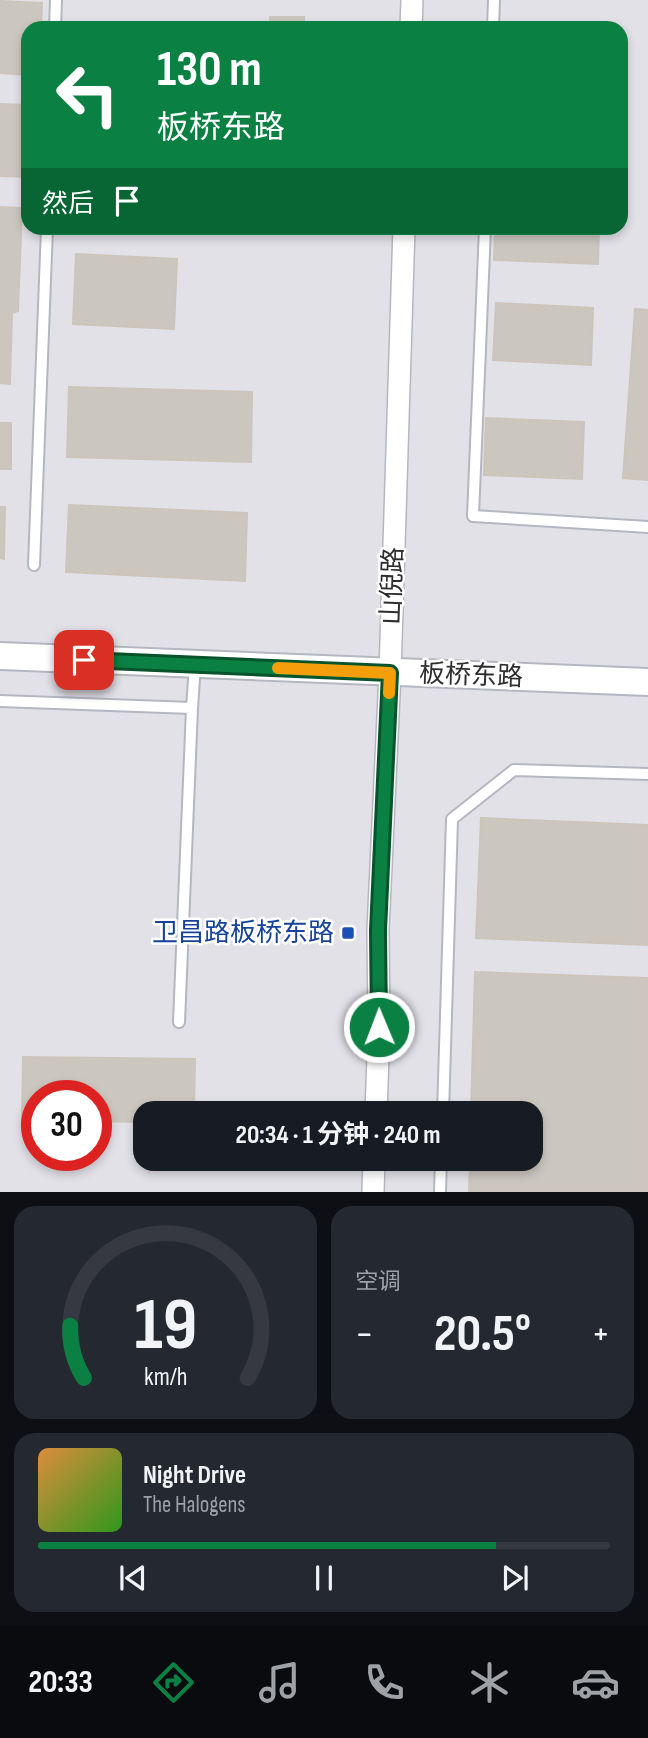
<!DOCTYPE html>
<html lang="zh">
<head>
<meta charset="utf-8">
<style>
	:root { --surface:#171b24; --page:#242831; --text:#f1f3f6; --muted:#9ea1a6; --line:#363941; --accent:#0b8043 }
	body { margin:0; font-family:"Sofia Sans Condensed","Noto Sans SC",sans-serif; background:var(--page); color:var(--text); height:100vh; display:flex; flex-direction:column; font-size:26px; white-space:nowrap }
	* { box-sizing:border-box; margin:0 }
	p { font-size:23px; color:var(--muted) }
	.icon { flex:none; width:38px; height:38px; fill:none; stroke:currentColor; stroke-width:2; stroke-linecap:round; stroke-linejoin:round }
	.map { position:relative; height:1192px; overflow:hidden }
	.details { display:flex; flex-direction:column; gap:14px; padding:14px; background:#0d0f14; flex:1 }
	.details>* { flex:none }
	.banner { position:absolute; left:21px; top:21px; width:607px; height:214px; border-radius:21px; box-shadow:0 4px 10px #0003; background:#0b8043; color:#fff; overflow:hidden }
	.speed { position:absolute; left:21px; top:1080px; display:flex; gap:14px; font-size:35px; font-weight:700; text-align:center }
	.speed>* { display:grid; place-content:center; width:91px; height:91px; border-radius:50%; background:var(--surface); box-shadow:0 4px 10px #0003; line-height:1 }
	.speed .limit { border:10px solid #d22; background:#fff; color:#111 }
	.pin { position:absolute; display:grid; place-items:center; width:60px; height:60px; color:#fff; margin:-30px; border-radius:14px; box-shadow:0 4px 10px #0006 }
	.me { position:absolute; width:77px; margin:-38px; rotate:359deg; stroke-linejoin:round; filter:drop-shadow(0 0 5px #0008) }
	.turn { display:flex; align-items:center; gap:24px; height:147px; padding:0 21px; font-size:32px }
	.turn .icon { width:91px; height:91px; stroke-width:2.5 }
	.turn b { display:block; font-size:49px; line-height:60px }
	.then { display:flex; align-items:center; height:66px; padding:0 21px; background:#0003; gap:14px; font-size:26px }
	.big { font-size:52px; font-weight:700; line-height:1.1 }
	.details .widget { flex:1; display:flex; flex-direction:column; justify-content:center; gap:10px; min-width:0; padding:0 24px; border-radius:21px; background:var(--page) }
	.details .dial { align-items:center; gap:0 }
	.dial svg { height:182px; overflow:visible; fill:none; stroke:var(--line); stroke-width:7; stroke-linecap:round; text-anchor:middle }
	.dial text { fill:var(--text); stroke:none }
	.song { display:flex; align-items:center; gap:21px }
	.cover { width:84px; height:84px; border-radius:10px; background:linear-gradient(135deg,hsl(30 70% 55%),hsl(110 70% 35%)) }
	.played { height:7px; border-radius:4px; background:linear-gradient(90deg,var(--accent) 80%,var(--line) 80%) }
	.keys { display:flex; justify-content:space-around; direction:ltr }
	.heat { display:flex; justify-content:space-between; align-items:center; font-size:38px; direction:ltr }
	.details .tiles { flex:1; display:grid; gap:14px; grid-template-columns:1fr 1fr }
	.widget:last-child { grid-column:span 2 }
	.trip { position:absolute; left:133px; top:1101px; width:410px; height:70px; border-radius:21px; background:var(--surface); box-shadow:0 4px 10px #0003; font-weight:700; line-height:70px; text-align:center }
	.menu { display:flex; height:112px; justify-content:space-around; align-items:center; background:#090b0e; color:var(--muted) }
	.menu .icon { width:49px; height:49px }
	.menu .active { color:var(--accent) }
	.menu b { font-size:32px; color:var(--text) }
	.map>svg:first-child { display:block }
	.industrial { fill:#e3e1e8; fill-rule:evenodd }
	.building { fill:#cbc7bf; stroke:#cbc5ba; stroke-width:2 }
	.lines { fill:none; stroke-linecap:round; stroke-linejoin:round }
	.service-casing { stroke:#b4b7c1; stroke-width:14 }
	.minor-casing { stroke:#b4b7c1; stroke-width:24 }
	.tertiary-casing { stroke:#b4b7c1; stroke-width:30 }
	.service { stroke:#fff; stroke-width:10 }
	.minor { stroke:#fff; stroke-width:21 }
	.tertiary { stroke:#fff; stroke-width:26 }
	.route-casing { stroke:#07532c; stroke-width:18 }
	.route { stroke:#0b8043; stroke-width:12 }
	.slow { stroke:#f59e0b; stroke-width:12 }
	.transit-dot { fill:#1a4fb4; stroke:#fff; stroke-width:2.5 }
	.labels { text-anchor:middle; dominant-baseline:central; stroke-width:5; stroke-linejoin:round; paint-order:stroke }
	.street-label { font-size:26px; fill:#2e2e2e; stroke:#fff }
	.transit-label { font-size:26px; fill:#164399; stroke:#fff; text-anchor:end }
</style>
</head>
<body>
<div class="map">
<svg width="648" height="1192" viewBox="0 0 648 1192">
	<rect width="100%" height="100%" fill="#efe9e1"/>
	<path class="industrial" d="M0 0H648V1192H0ZM28 28H621V228H28ZM37 1096H96V1155H37ZM145 1113H530V1158H145Z"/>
	<path class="building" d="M0 1 42 3 41 28H28V75L0 73Z
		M270 17H304V28H270Z
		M0 104 28 105V177L0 176Z
		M0 207 22 208 18 311 12 313 10 384 0 383Z
		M495 228H599L598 264 494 260Z
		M76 254 177 259 174 329 73 324Z
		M496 303 593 308 591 365 493 360Z
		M635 309 648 310V480L623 478Z
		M69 387 252 392 251 462 67 457Z
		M486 418 584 422 582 479 484 475Z
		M0 423H11V469H0Z
		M69 505 247 513 245 581 66 572Z
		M0 507H5L4 559 0 558Z
		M481 818 648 825V945L476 938Z
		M475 972 648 978V1192H469L470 1158H530V1113H471Z
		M23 1057 195 1059 194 1113H145V1122L96 1121V1096H37V1120H22Z"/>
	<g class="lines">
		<g class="service-casing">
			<path id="service" d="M55 28 56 0
				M493 28 494 0
				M485 228 473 516 648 527
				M34 565 47 228
				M0 701 192 708 179 1022
				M192 708 195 665
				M443 1113 452 819 514 770 648 774
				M440 1192 441 1158"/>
		</g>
		<g class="minor-casing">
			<path id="minor" d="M411 28 412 0
				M376 1113 379 1027 378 930 390 673 404 228
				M373 1192 374 1158"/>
		</g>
		<g class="tertiary-casing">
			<path id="tertiary" d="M0 656 648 682"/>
		</g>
		<use href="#service" class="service"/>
		<use href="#minor" class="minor"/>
		<use href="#tertiary" class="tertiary"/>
	</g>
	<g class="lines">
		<g class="route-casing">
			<path id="route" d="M84 660 390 673 378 930 379 1027"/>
		</g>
		<use href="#route" class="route"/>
		<path class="slow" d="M278 668 390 673 389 693"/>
	</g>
	<rect class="transit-dot" x="341" y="926" width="14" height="14" rx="3.5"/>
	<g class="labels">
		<g class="street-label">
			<text transform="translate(393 586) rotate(-88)">山倪路</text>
			<text transform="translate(471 676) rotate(2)">板桥东路</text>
		</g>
		<g class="transit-label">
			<text x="334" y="933">卫昌路板桥东路</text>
		</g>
	</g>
</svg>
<div class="speed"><div class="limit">30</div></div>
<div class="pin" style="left:84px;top:660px;background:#d93025"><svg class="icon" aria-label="arrive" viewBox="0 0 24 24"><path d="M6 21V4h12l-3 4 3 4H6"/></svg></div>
<svg class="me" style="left:379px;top:1027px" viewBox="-20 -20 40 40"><circle r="17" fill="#0b8043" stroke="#fff" stroke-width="3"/><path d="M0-11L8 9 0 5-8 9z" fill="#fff"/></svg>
<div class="trip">20:34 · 1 分钟 · 240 m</div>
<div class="banner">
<div class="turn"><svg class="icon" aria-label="left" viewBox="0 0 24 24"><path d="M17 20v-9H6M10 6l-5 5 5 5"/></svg><div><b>130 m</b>板桥东路</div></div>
<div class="then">然后<svg class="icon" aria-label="arrive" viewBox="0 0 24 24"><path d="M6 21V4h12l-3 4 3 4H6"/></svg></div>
</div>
</div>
<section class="details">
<div class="tiles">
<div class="widget dial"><svg viewBox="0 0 100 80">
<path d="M14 69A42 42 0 1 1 86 69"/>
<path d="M14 69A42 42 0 0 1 8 46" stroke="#0b8043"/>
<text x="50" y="56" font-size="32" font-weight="700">19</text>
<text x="50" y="72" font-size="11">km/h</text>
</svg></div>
<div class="widget"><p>空调</p>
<div class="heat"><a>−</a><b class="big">20.5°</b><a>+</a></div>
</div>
<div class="widget">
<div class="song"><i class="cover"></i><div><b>Night Drive</b><p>The Halogens</p></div></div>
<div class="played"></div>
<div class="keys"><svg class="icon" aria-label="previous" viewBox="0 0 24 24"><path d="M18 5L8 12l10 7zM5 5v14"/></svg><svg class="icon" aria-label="pause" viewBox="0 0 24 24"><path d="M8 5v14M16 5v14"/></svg><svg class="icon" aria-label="next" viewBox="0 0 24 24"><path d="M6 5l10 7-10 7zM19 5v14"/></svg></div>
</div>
</div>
</section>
<nav class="menu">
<b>20:33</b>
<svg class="icon active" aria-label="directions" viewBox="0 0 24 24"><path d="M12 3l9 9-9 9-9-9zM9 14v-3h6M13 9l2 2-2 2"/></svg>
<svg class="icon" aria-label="music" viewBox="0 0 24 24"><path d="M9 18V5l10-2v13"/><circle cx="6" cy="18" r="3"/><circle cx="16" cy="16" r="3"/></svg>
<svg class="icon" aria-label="phone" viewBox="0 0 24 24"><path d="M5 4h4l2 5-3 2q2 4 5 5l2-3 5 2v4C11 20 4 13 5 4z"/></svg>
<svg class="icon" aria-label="climate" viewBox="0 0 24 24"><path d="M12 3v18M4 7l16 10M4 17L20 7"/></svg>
<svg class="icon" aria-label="car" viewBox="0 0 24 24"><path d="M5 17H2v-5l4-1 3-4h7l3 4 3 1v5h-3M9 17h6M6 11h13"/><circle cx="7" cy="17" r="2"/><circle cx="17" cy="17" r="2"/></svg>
</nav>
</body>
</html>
